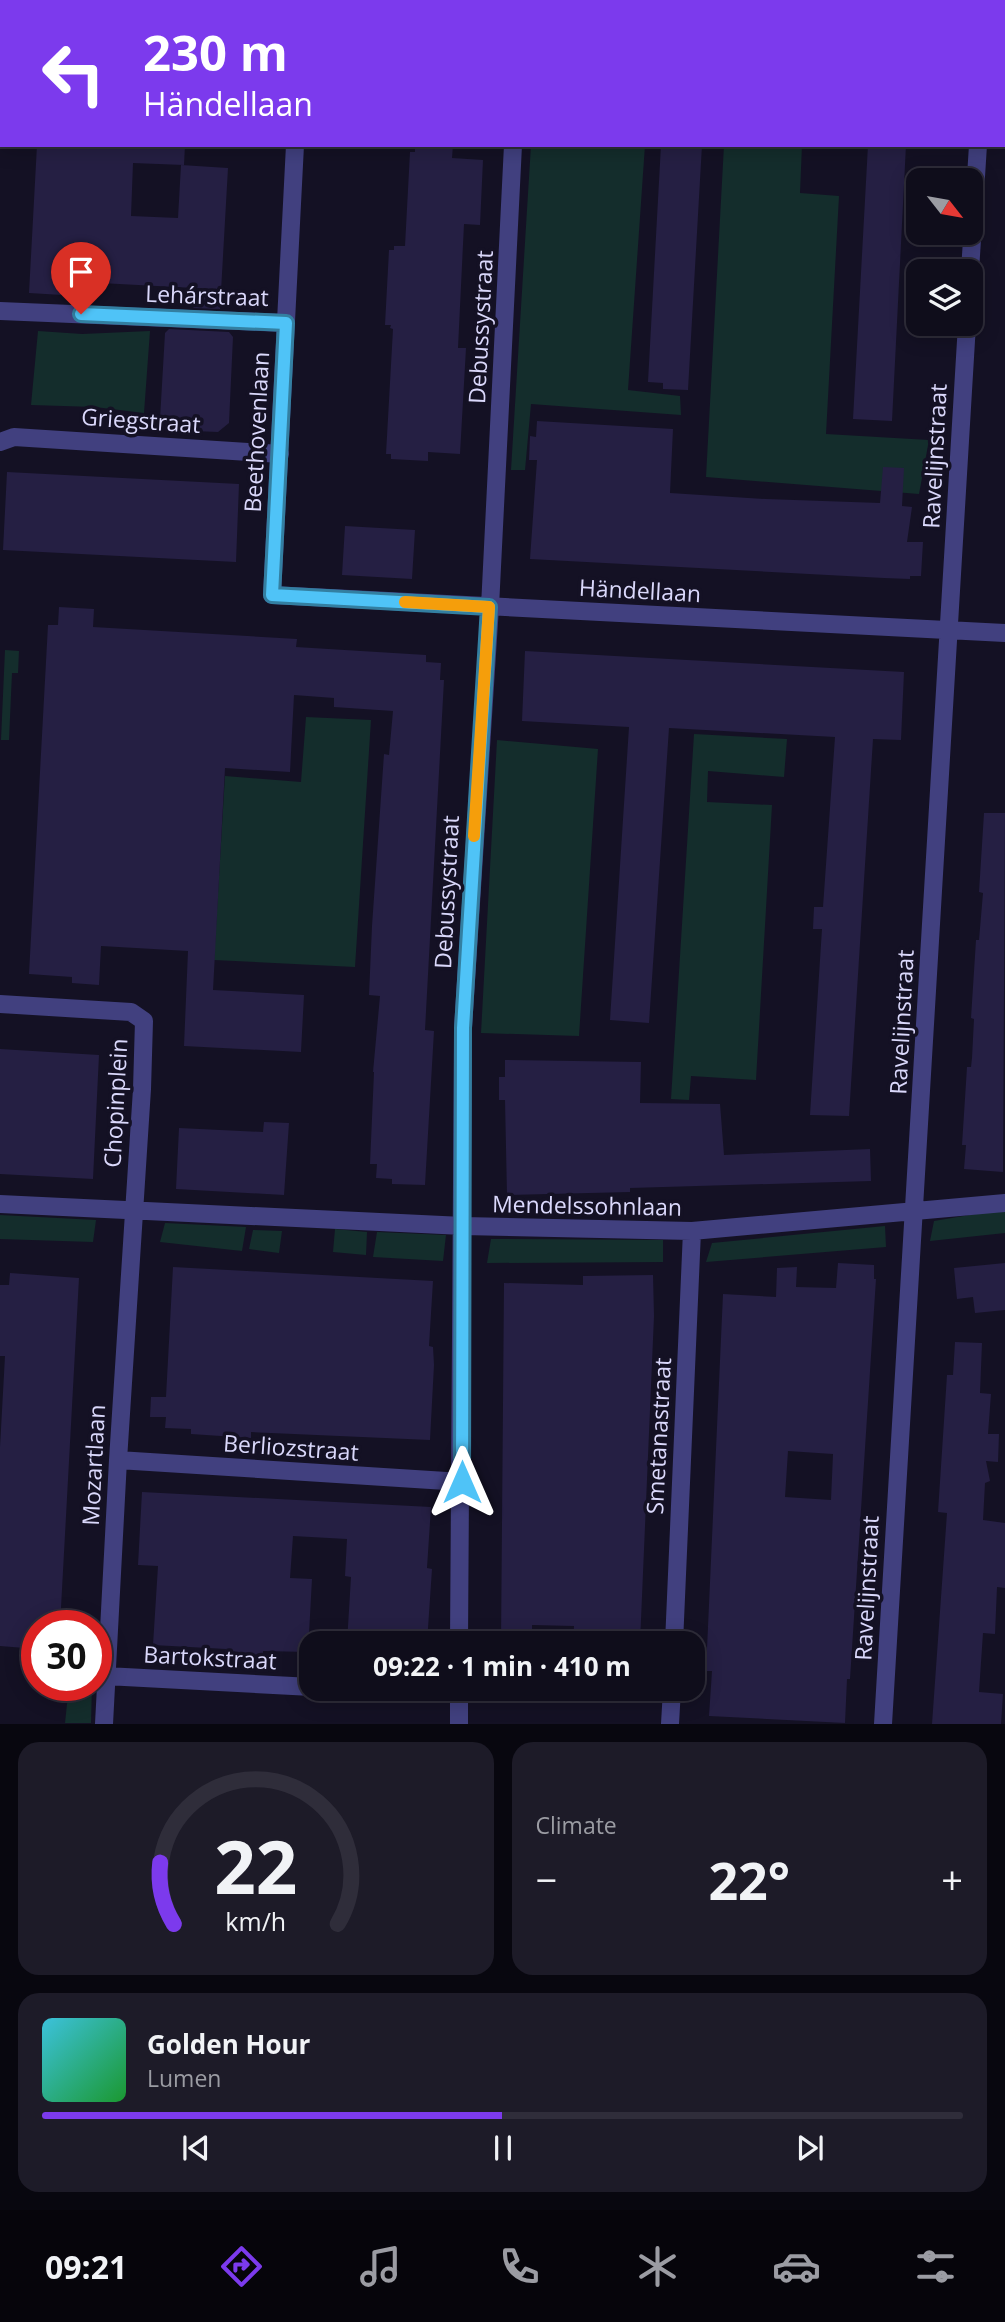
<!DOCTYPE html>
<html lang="en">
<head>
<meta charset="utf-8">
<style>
	:root { --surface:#0f0d1b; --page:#1d1b28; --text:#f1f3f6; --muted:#9b9ca3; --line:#2f2d3a; --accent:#7c3aed }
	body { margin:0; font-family:"Open Sans",sans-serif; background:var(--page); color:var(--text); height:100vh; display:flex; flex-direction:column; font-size:26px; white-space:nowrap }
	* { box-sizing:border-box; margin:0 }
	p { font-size:23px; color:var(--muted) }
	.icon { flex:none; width:38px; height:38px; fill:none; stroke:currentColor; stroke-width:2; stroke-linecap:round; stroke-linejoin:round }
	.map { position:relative; height:1724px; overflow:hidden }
	.drawer { display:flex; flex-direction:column; gap:18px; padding:18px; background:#08070f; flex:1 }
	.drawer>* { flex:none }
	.banner { position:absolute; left:0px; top:0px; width:1006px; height:147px; box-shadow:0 4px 18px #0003,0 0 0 2px var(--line); background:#7c3aed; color:#fff; overflow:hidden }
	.needle { width:46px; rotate:121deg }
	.fabs { position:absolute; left:906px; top:168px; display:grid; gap:14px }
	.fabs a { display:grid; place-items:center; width:77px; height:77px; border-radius:14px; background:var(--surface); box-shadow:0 4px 18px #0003,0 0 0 2px var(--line); font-size:35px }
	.speed { position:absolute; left:21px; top:1610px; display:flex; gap:14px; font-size:35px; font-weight:700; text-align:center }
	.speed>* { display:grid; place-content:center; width:91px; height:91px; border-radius:50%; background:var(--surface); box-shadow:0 4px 18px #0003,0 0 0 2px var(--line); line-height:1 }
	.speed .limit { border:10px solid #d22; background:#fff; color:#111 }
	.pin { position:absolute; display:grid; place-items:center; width:60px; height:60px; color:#fff; margin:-72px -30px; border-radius:50% 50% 50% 0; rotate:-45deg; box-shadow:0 0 7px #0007 }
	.pin .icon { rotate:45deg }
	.me { position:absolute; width:77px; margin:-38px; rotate:0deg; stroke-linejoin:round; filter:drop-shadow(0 0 5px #0008) }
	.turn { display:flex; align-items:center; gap:24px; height:147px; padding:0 28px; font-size:32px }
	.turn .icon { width:91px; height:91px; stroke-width:2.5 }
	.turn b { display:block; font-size:49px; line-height:60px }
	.big { font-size:52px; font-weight:700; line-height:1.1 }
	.drawer .tile { flex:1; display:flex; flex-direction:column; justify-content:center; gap:10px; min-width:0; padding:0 24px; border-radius:21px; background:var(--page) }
	.drawer .dial { align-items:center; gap:0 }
	.dial svg { height:182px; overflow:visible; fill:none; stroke:var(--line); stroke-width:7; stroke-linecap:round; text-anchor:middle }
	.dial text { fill:var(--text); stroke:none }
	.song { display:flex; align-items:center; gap:21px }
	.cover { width:84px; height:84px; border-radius:10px; background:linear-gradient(135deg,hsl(190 70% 55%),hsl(130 70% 35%)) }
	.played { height:7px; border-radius:4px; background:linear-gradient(90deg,var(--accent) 50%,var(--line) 50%) }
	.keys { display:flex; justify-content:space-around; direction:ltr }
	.heat { display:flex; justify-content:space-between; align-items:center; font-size:38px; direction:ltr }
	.drawer .tiles { flex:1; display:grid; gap:18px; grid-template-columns:1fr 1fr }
	.tile:last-child { grid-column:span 2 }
	.trip { position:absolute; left:299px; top:1631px; width:406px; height:70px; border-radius:21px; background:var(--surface); box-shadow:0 4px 18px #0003,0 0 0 2px var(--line); font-weight:700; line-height:70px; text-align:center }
	.tabs { display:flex; height:112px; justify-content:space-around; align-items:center; background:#06050b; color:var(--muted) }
	.tabs .icon { width:49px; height:49px }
	.tabs .selected { color:var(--accent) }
	.tabs b { font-size:32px; color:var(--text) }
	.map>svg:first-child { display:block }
	.green { fill:#142d2c }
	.building { fill:#251f43; fill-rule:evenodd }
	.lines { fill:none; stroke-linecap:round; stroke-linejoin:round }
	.minor { stroke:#41407f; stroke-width:18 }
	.route-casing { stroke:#337fa1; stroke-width:18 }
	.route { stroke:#4fc3f7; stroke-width:12 }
	.slow { stroke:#f59e0b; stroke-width:12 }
	.labels { text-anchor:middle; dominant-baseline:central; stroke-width:7; stroke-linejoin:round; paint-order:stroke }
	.street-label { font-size:23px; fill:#dad8fb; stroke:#141124 }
</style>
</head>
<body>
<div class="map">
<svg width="1005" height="1724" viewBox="0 0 1005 1724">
	<rect width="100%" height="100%" fill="#141124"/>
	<path class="green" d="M531 145H645L628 390 680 396 681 415 531 404 525 470H511Z
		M724 145H802L800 193 839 196 826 434 929 440 919 494 706 477Z
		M38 331 82 334 150 331 144 413 95 407 31 405Z
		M5 650 19 651 18 673H12L9 740H1Z
		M306 717 371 720 355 967 214 960 225 776 301 782Z
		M694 734 787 739 784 777 708 771 707 802 772 805 756 1080 691 1076 689 1100 671 1099Z
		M497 740 598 749 579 1036 481 1033Z
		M1005 1209V1233L930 1241 934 1221Z
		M0 1215 96 1220 93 1242 0 1239Z
		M165 1223 246 1227 242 1251 160 1242Z
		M885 1226 886 1247 706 1262 712 1243Z
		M335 1229 367 1232 366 1255 333 1252Z
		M253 1230 282 1231 279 1253 249 1249Z
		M377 1232 446 1235 443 1261 373 1257Z
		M491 1239 663 1240V1262L487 1263Z
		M69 1685H92L91 1723H65Z"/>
	<path class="building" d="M37 145H185L184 165 133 163 131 216 178 218 181 165 228 168 220 309 193 308 213 289 63 281 62 295 29 293Z
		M415 145H453L452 158 483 160 480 225 464 224 458 348H466L460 454 428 452V461L391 459V454H386L393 329 390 328 391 325H385L389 250H394V246H405L410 152H415Z
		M661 145H702L688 390 663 389V383L648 382Z
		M868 145H906L892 421 853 419Z
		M169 329 229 332 233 337 229 423 218 432 170 430 160 419 165 333Z
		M537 421 673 429 670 493 766 499 880 503 883 467 904 468 902 506 912 507 907 542H923L921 576H910V579L884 578 530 559 537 460H529L530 436 536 437Z
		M7 472 239 484 236 562 3 550Z
		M345 526 415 530 412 579 342 575Z
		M59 607 94 609 93 627 297 639 296 647 426 655V662L441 663 440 680H444L425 1030 434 1031 425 1185 392 1184V1179L376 1178 377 1164H370L374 1072H373L380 996 369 995 372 926 384 754 389 755 393 711 334 707V698L294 695 290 772 225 768 213 990 304 995 301 1052 184 1046 188 951 101 946 99 985 72 983V977L29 974 48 625H58Z
		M525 651 904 672 901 740 873 739 849 1116 810 1115 822 929H813L814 907H823L835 737 669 728 649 1023 610 1020 629 727 522 721Z
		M984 813H1005L1003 1172 964 1169 966 1145H962L967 1067H971L972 1058 974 1019 971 1018 976 940H979L983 893 979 892Z
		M0 1049 99 1055 93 1179 0 1174Z
		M505 1060 641 1062 640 1103 720 1104 724 1155 870 1149 871 1181 630 1188V1192L507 1195 505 1100H499V1077H505Z
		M264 1122 289 1123 284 1195 176 1189 179 1128 263 1132Z
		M838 1263 874 1265V1279H876L850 1679H847L845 1723 709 1716 712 1671H706L723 1294 776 1297 777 1268 797 1267 796 1287 836 1288ZM788 1451 833 1454 831 1500 785 1497Z
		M1005 1263V1310L975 1313 973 1297 957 1299 954 1268Z
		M173 1267 433 1281 429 1346 433 1347 434 1365 430 1440 251 1432V1438L191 1434V1429L165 1428 166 1417H150L151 1397H166Z
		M10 1273 79 1278 60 1626H37V1649L0 1646V1447L5 1356H0V1285H9Z
		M653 1275 654 1316 640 1643H573L574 1626 532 1625V1643H501L504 1283 583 1285V1276Z
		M955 1342 982 1343 980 1393 991 1394 988 1434H999L998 1462 986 1461 990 1481 985 1483 983 1520 1005 1523V1588L997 1587 995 1634 983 1633 979 1692 1003 1694 1001 1724H932L947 1513 938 1512 947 1375H953Z
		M142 1492 431 1507 427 1568 432 1569 427 1643H347L351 1577 345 1576 347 1539 293 1536 290 1578 312 1579 308 1652 263 1651V1656L225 1654 226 1649 153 1645 158 1566 138 1565Z"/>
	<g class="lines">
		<path class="minor" d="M303 2V0
			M520 2 521 0
			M986 2 987 0
			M0 54 2 5
			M295 145 272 595 1005 633
			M970 271 978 145
			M0 311 286 323
			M0 442 14 437 280 454
			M0 1004 131 1012 144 1021 142 1089 118 1460 104 1724
			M0 1204 463 1226 692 1231 1005 1203
			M118 1460 462 1482
			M459 1643 463 1028 490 607 513 145
			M674 1643 692 1231
			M106 1676 312 1687
			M351 1689 458 1694
			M459 1689V1724
			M670 1724 672 1689
			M883 1724 967 324"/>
	</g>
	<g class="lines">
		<g class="route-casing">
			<path id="route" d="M81 314 286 323 272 595 489 607 463 1028 462 1482"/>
		</g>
		<use href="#route" class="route"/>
		<path class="slow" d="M405 602 489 607 474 836"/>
	</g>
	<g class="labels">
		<g class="street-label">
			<text transform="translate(207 295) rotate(2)">Lehárstraat</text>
			<text transform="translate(480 327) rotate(-87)">Debussystraat</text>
			<text transform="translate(141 420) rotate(4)">Griegstraat</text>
			<text transform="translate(256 432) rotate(-87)">Beethovenlaan</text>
			<text transform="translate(934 456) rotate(-87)">Ravelijnstraat</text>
			<text transform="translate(640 590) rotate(3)">Händellaan</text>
			<text transform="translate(446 892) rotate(-87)">Debussystraat</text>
			<text transform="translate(901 1022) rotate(-87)">Ravelijnstraat</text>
			<text transform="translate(115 1103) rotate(-87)">Chopinplein</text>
			<text transform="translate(587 1205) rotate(1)">Mendelssohnlaan</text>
			<text transform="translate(658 1436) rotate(-87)">Smetanastraat</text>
			<text transform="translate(291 1447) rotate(4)">Berliozstraat</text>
			<text transform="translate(93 1465) rotate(-87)">Mozartlaan</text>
			<text transform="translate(866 1588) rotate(-87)">Ravelijnstraat</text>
			<text transform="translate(210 1657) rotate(3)">Bartokstraat</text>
		</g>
	</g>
</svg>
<div class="fabs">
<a><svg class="needle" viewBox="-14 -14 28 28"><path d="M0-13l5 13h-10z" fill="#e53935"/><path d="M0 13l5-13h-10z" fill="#9b9ca3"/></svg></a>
<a><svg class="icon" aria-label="layers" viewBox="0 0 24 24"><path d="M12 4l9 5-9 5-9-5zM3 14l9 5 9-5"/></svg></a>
</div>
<div class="speed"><div class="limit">30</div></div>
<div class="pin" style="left:81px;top:314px;background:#d93025"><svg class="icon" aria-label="arrive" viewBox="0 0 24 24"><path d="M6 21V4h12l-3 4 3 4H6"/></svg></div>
<svg class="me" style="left:462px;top:1482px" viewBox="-20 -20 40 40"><path d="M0-17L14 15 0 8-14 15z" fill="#4fc3f7" stroke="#fff" stroke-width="4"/></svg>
<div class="trip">09:22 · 1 min · 410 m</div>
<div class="banner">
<div class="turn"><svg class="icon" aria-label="left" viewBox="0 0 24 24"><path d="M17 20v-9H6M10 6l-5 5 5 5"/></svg><div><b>230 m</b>Händellaan</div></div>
</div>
</div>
<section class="drawer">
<div class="tiles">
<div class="tile dial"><svg viewBox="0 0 100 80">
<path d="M14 69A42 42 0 1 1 86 69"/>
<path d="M14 69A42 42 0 0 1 8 42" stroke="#7c3aed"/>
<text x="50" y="56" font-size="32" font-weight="700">22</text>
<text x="50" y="72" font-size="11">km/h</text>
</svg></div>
<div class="tile"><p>Climate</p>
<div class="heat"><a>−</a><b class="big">22°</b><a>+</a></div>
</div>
<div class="tile">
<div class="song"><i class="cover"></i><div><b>Golden Hour</b><p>Lumen</p></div></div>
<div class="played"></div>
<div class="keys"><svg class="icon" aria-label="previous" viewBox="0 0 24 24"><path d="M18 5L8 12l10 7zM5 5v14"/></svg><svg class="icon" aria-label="pause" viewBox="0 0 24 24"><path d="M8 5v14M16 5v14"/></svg><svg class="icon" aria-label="next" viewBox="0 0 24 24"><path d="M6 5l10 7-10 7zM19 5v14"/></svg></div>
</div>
</div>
</section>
<nav class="tabs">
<b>09:21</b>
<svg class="icon selected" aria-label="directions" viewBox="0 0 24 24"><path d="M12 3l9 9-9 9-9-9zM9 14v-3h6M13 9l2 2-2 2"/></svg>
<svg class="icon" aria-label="music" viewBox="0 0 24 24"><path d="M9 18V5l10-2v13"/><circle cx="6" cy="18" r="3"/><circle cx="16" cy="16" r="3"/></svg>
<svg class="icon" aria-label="phone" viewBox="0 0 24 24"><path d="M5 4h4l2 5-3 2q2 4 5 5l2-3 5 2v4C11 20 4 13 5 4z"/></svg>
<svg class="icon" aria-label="climate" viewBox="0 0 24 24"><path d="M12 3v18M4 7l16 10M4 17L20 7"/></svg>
<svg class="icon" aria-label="car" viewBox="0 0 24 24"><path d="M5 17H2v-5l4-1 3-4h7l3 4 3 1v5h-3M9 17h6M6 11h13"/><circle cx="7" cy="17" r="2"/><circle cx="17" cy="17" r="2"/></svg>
<svg class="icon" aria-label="filters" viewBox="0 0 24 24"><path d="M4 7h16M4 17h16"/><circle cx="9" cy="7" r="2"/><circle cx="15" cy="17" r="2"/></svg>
</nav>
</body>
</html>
